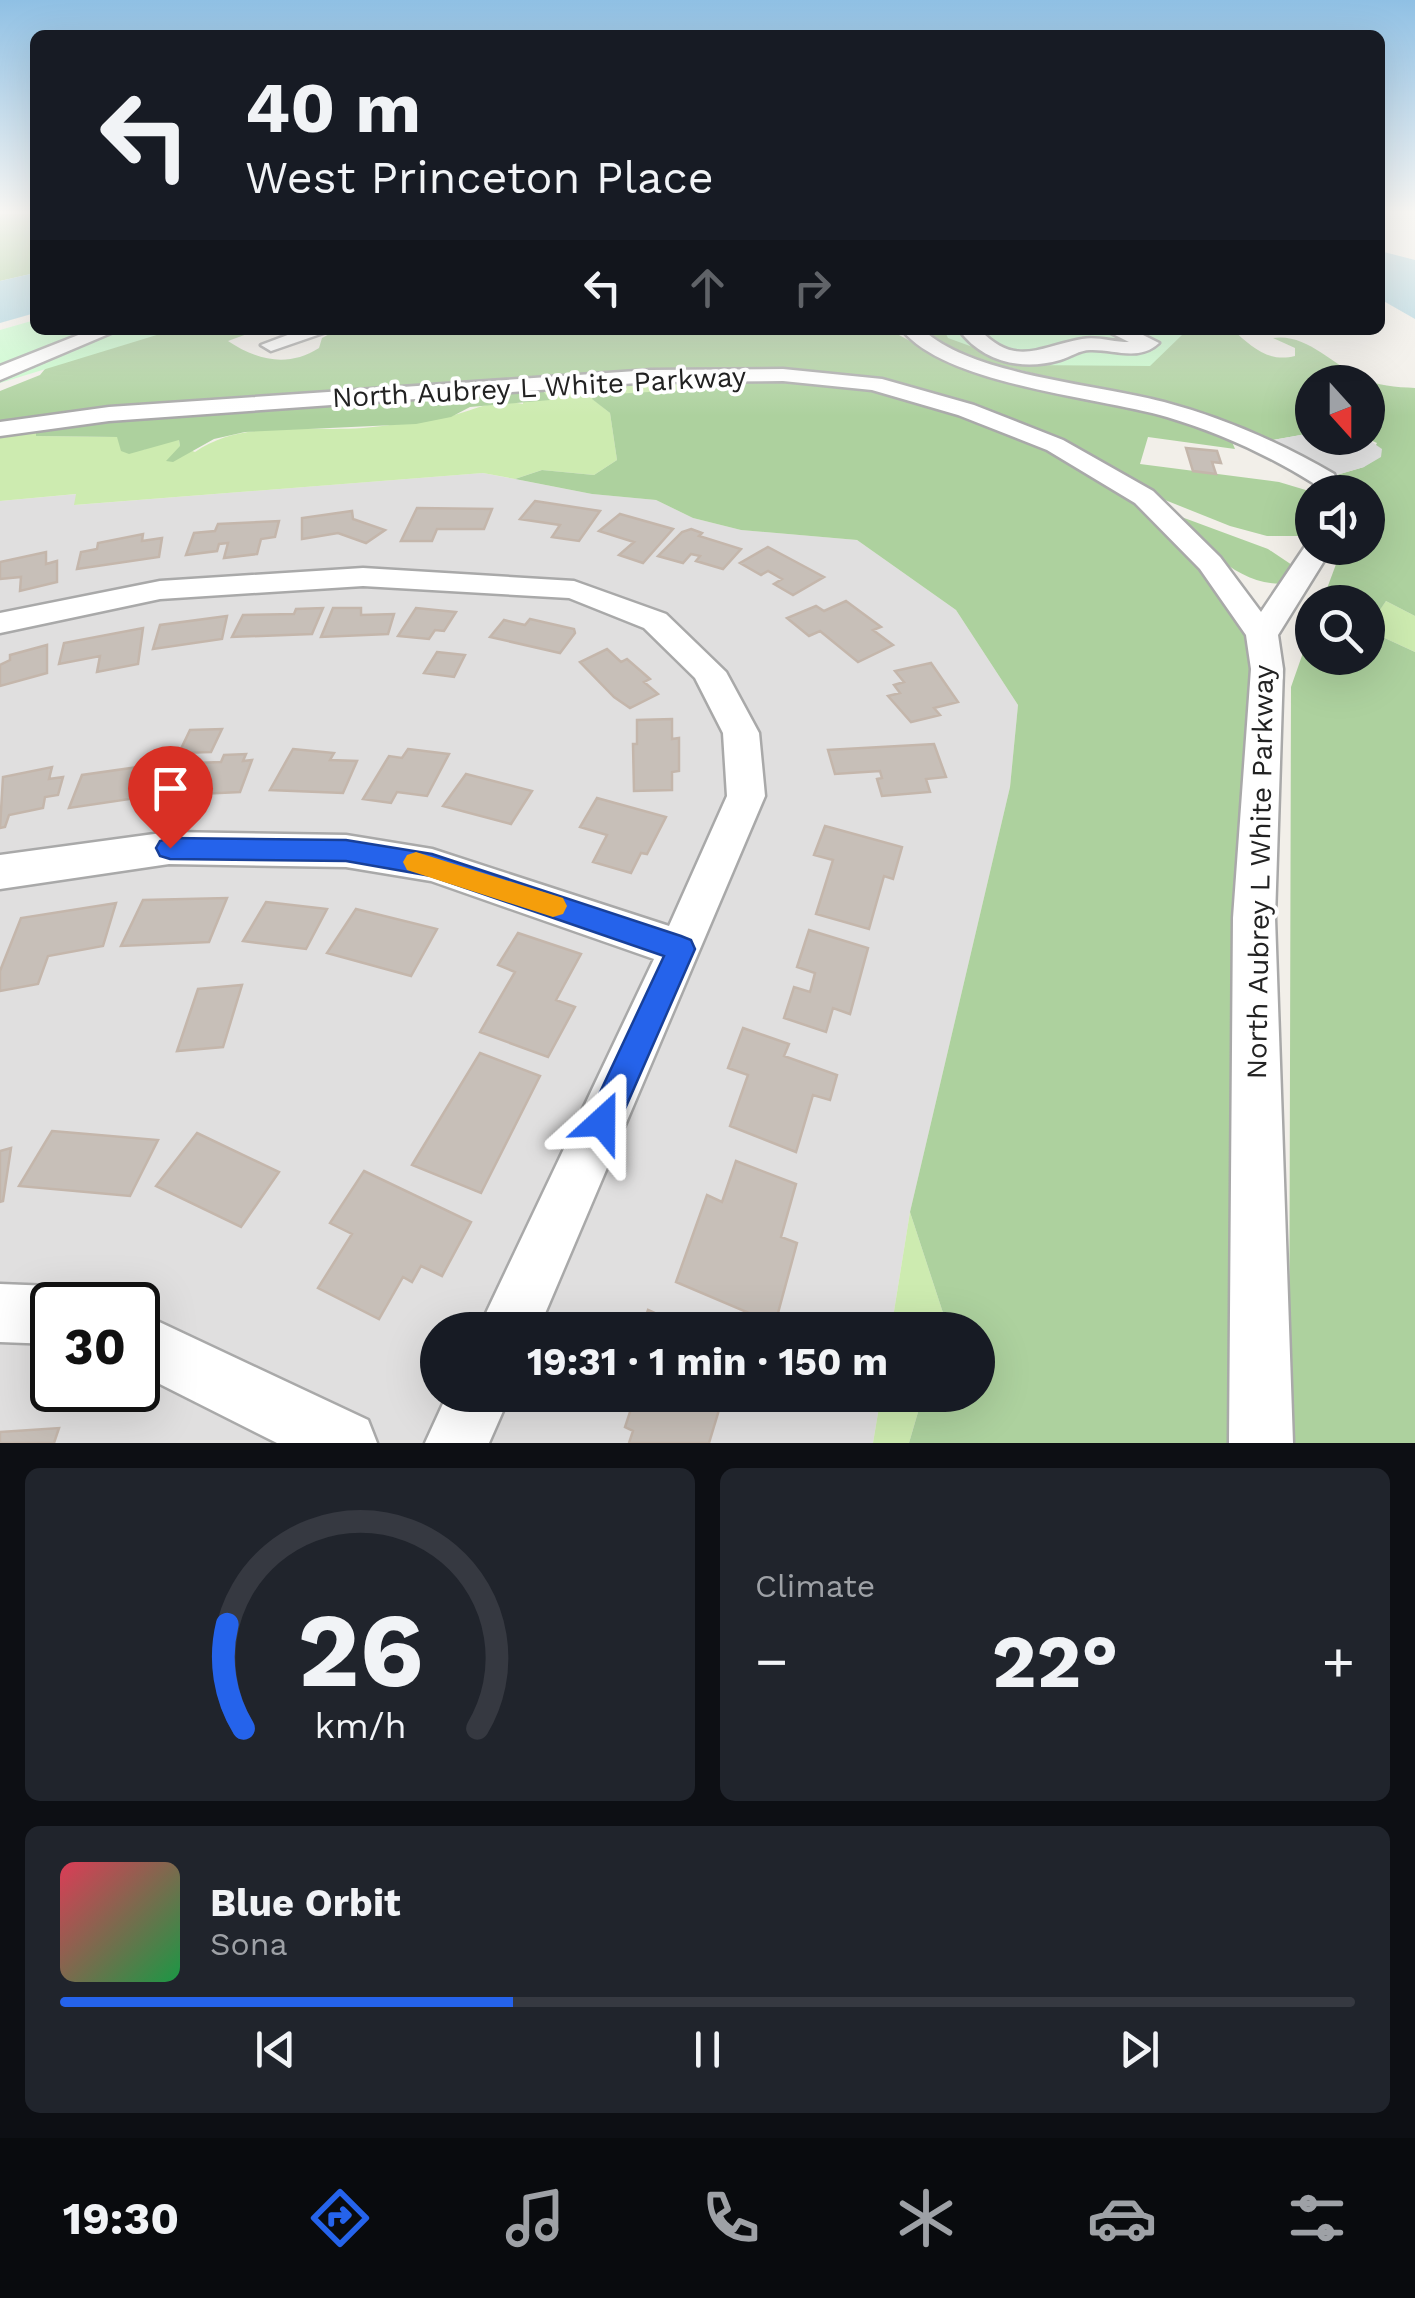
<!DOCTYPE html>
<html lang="en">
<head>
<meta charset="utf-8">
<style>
	:root { --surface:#171b24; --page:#20242c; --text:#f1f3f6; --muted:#9ea1a6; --line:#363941; --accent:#2563eb }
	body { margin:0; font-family:"Work Sans",sans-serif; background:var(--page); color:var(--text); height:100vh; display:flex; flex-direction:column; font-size:38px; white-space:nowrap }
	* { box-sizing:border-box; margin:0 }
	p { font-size:32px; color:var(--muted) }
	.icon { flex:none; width:55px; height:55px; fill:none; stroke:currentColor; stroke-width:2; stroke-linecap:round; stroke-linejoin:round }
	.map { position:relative; height:1443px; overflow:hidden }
	.drawer { display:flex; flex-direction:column; gap:25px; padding:25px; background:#0d0f14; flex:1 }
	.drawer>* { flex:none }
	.top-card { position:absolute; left:30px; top:30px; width:1355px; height:305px; border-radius:15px; box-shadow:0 10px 40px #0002; background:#171b24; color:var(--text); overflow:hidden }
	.needle { width:65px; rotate:159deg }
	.controls { position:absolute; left:1295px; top:365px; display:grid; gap:20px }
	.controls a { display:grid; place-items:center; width:90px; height:90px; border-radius:50%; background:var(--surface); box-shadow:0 10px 40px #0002; font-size:50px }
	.speed { position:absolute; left:30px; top:1282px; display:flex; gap:20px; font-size:50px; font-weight:700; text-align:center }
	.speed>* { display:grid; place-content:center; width:130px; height:130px; border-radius:50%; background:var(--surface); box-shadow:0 10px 40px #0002; line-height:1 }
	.speed .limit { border:5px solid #111; border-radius:15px; background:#fff; color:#111 }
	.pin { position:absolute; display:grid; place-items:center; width:85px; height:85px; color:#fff; margin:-102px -42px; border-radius:50% 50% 50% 0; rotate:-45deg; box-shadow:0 0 10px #0007 }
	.pin .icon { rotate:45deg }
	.me { position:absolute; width:110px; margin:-55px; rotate:24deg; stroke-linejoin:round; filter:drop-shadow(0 0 8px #0008) }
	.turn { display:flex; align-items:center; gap:35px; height:210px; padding:0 50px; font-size:45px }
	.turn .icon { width:130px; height:130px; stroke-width:2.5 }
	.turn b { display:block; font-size:70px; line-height:85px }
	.lanes { display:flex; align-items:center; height:95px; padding:0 50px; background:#0003; justify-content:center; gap:50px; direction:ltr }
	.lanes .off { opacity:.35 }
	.big { font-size:75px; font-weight:700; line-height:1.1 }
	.drawer .card { flex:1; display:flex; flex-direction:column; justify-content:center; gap:15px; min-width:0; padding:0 35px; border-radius:15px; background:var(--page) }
	.drawer .dial { align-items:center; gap:0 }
	.dial svg { height:260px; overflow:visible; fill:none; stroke:var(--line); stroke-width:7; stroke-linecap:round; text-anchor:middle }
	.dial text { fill:var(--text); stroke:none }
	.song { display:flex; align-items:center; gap:30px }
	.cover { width:120px; height:120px; border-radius:15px; background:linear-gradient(135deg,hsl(350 70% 55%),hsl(140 70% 35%)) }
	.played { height:10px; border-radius:5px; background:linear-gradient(90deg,var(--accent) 35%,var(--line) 35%) }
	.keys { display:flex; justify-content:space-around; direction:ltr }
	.heat { display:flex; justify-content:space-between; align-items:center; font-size:55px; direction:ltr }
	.drawer .tiles { flex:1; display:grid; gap:25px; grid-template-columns:1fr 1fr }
	.card:last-child { grid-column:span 2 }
	.trip { position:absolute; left:420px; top:1312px; width:575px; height:100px; border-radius:50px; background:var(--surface); box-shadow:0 10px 40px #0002; font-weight:700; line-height:100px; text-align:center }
	.tab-bar { display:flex; height:160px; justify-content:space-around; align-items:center; background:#090b0e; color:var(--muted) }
	.tab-bar .icon { width:70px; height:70px }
	.tab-bar .selected { color:var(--accent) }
	.tab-bar b { font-size:45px; color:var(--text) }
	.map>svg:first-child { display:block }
	.residential { fill:#e0dfdf; fill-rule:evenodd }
	.grass { fill:#cdebb0 }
	.forest { fill:#add19e }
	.park { fill:#c8facc }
	.parking { fill:#e2e2e2 }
	.water { fill:#aad3df }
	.building { fill:#c7bfb8; stroke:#c4b6ab; stroke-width:2.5 }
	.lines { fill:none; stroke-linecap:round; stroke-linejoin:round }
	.minor-casing { stroke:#a9a9a9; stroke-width:5 }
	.minor { fill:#fff; fill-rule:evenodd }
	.route { fill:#2563eb; stroke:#184099; stroke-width:2.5 }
	.slow { fill:#f59e0b }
	.labels { text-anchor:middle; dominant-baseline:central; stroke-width:8; stroke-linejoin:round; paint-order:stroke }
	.street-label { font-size:28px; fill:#222; stroke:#fff }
</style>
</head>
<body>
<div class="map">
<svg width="1415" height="1443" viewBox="0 0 1415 1443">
	<rect width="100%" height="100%" fill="#f2efe9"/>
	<path class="residential" d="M483 473 592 494 656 500 693 518 741 530 857 540 956 610 1018 705 1010 787 910 1212 891 1330H438V1395H881L873 1443H0V501L77 494 75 505ZM52 1305H138V1390H52Z"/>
	<path class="grass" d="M697 378H741L685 390 593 399 610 413 617 460 594 475 542 470 515 479 483 473 74 505 76 494 0 501V433L45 427 36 436 117 437 143 450 165 441 179 440 180 446 195 452C242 419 308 432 363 428 389 426 415 421 440 418 470 414 490 397 523 404L524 388Z
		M1386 601 1415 616V652L1376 634 1373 619Z
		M910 1212 946 1322 944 1330H891Z
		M881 1395H923L909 1443H873Z"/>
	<path class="forest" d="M0 214H35V273L0 281Z
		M136 330H258L228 341C256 360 288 368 319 348L322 338 337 330 887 332 899 335 947 361 1170 413 1230 437 1235 449 1148 437 1140 464 1279 482 1309 491 1312 494V536H1267L1230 526 1150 494 972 408 782 372 0 427V391L40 375 54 358Z
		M920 330H1233C1251 346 1268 363 1295 356V348L1273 338C1306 333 1332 364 1360 377 1377 386 1396 387 1415 388V616L1386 601 1373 620 1376 634 1415 652V1443H1289L1291 687 1312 627V658H1368V602H1322L1342 548H1368V492H1338L1333 476 1364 467 1377 443 1366 438 1368 382H1312V433L1267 441 1185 409 956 355Z
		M741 378C929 377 1158 459 1247 637 1256 655 1255 684 1258 705L1232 1443H909L923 1395H978V1330H944L946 1322 910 1212 1010 787 1018 705 956 610 857 540 741 530 693 518 656 500 592 494 515 479 542 470 594 475 617 460 610 413 592 399 595 395 685 390Z
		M524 388 543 391 550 400 470 407 451 417 416 424 245 432 214 439 173 462 166 461 180 446 179 440 129 454 121 451 117 437 36 436V431L100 421Z
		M1168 512 1268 549 1298 569 1290 583C1239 590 1201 542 1168 512Z"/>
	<path class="park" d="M35 320V330H173L0 383V330Z
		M944 330H1166L1183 334 1150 366 1022 365 948 338Z"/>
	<path class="parking" d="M1312 433V438H1366L1382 449 1381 457 1364 467 1333 476 1267 441Z"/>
	<path class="water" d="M1380 251 1415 260V319L1380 299Z
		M35 273V313L0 323V281Z"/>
	<path class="building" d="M1186 448 1217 451 1221 463 1212 462 1216 474 1193 471Z
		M535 501 600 511 579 541 552 537 560 525 520 519Z
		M417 508 492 509 484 529H437L432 541H401Z
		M352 511 353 519 385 530 366 543 338 533 302 539V518Z
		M620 514 673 529 643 563 619 555 634 542 599 531Z
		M279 521 275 537 261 539 257 554 224 558 228 543 219 544 217 551 186 555 194 533 215 531 218 524Z
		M691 529 702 533 699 536 741 549 723 569 696 561 700 556 691 554 683 563 658 556 682 532Z
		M143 534 142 541 162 538 159 557 77 569 81 552 97 549 98 543Z
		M768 547 824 577 793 595 774 584 782 579 768 571 761 575 740 563Z
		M46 552V564L57 561V582L20 591 21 577 0 579V562Z
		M846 601 881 627 873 630 893 645 858 662 820 631 809 636 787 618 816 606 824 611Z
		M323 608 312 634 232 637 243 615 294 614 296 609Z
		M333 608H361V615L394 614 388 634 321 637Z
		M416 608 456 612 444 631 435 630 429 639 398 636Z
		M227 616 222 639 153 649 160 625Z
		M530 619 574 629 575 633 560 653 490 637 504 620 525 625Z
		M143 628 138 664 97 672 100 656 59 664 64 643Z
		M47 645V673L0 686V665L10 660V655Z
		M607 649 621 662 627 659 650 679 644 682 658 694 630 708 614 697 580 662Z
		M437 652 465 655 454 677 424 673Z
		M931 663 958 702 934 708 940 715 911 722 888 696 900 693 894 685 904 682 895 671Z
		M672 719V739L679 738V771L672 772V790L634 791 633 744H637V720Z
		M222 729 211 752 179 753 190 730Z
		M934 744 946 777 926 779 930 792 882 796 877 779 882 778 880 771 835 774 828 750Z
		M293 749 334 753 330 760 357 761 343 793 270 790Z
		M408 749 449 754 427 796 397 792 391 803 363 799 389 756 402 758Z
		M246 754 243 761 252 760 240 792 179 795 194 763 221 762 224 755Z
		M166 763 157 795 69 808 82 775Z
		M52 767 49 779 63 777 58 795 45 797 43 808 9 815 5 827 0 828 3 777Z
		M466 774 532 791 511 824 443 806Z
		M597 798 666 817 647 854 641 853 631 873 593 862 607 835 580 827Z
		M825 826 902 847 893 879 884 876 869 929 816 914 833 860 814 855Z
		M227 898 209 942 121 946 143 900Z
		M266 902 327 909 306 949 243 941Z
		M116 903 103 946 48 956 38 984 0 991V971L21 918Z
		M356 909 437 929 411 976 327 953Z
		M809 930 868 948 850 1014 833 1008 826 1032 784 1018 794 987 810 992 815 973 797 967Z
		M518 933 581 954 556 1000 575 1007 548 1057 480 1032 515 972 498 965Z
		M242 985 223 1047 177 1051 198 989Z
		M743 1028 789 1044 784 1056 837 1075 830 1100 813 1095 796 1152 730 1126 748 1075 728 1068Z
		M480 1053 540 1076 481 1193 412 1165Z
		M52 1131 158 1140 130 1196 19 1186Z
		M197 1133 279 1172 241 1227 156 1186Z
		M11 1148 3 1201 0 1202V1151Z
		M736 1161 796 1184 781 1237 797 1243 775 1324 676 1282 707 1195 722 1202Z
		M364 1171 471 1222 442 1276 421 1266 412 1282 403 1277 379 1319 318 1288 352 1234 330 1223Z
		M648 1310 692 1330H641Z
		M630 1395H739L735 1407 722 1400 709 1443H629L633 1431 625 1427 635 1397Z
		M59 1428 54 1443H0V1432Z"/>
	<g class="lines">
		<g class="minor-casing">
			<path id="minor" d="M91 330H118L0 380V366Z
				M301 330H332L271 351 261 345Z
				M902 330H923C974 376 1097 384 1164 402 1224 418 1281 443 1334 474L1341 492H1315L1313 483C1268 455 1218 432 1167 417 1098 397 947 385 902 330Z
				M959 330H980C1016 368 1041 346 1082 339 1097 336 1113 342 1129 342L1105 330H1133L1159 343C1139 362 1114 349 1090 350 1080 350 1070 357 1060 360 1022 371 983 362 959 330Z
				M783 369 882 379 974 405 1063 440 1153 491 1220 557 1261 612 1308 542 1312 541V548H1332L1278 635 1283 669 1275 918 1293 1443H1229L1233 918 1251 669 1246 635 1200 569 1135 503 1047 450 958 415 872 390 783 381 651 382 109 421 0 436V422L109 407 651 370Z
				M363 568 574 581 666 614 726 672 759 733 765 796 538 1330H478L654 959 431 881 346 867 169 864 0 889V855L169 832 346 835 432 849 669 926 727 796 723 733 695 678 644 628 569 598 363 586 160 599 0 633V613L160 581Z
				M0 1284 52 1286 73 1294 77 1305H52V1344L0 1342Z
				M138 1312 368 1420 377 1443H277L138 1373Z
				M447 1395H510L489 1443H425Z"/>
		</g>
		<use href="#minor" class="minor"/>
	</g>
	<linearGradient id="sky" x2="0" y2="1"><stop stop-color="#8fc0e4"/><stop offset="0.51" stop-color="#f9f8f5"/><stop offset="1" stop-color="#f9f8f5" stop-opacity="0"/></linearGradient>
	<rect width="1415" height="416" fill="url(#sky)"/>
	<path class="route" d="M170 838 346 840 432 854 681 936 691 940 695 949 614 1134 602 1139 591 1134 586 1122 664 956 431 876 346 861 170 859 160 856 156 848 160 841Z"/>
	<path class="slow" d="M416 852 563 898 567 906 563 914 553 917 407 870 403 862 407 855Z"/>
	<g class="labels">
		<g class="street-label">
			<text transform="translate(539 387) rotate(-3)">North Aubrey L White Parkway</text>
			<text transform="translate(1260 872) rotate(-89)">North Aubrey L White Parkway</text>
		</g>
	</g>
</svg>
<div class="controls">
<a><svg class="needle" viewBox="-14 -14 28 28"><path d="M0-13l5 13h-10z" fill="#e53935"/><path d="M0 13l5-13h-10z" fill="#9ea1a6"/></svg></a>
<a><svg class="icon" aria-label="sound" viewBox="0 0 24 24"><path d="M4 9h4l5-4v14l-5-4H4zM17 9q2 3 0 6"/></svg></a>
<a><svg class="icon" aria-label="search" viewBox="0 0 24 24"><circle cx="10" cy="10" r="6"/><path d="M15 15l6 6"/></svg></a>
</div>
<div class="speed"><div class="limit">30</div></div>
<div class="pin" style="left:170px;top:848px;background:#d93025"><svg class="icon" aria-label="arrive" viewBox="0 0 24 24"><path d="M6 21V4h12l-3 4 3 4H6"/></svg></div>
<svg class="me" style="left:602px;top:1122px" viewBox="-20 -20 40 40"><path d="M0-17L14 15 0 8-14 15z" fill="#2563eb" stroke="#fff" stroke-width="4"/></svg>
<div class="trip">19:31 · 1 min · 150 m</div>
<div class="top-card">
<div class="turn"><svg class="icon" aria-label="left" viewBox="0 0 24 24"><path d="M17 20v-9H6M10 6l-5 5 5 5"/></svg><div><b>40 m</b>West Princeton Place</div></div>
<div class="lanes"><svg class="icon" aria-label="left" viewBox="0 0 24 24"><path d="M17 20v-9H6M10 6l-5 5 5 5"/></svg><svg class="icon off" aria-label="ahead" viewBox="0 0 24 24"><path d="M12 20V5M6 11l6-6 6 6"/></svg><svg class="icon off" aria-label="right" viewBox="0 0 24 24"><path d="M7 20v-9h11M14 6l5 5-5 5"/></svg></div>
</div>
</div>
<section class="drawer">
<div class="tiles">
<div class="card dial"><svg viewBox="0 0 100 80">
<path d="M14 69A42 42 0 1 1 86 69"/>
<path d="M14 69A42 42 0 0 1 9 37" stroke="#2563eb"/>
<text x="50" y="56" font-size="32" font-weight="700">26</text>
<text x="50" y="72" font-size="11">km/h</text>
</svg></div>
<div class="card"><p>Climate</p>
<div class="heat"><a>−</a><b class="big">22°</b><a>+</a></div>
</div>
<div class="card">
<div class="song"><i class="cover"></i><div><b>Blue Orbit</b><p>Sona</p></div></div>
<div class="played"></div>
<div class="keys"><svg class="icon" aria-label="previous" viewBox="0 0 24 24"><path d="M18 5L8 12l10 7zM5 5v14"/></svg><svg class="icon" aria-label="pause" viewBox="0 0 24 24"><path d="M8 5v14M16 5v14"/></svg><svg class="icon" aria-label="next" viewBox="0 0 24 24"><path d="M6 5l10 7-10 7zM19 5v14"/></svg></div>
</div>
</div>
</section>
<nav class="tab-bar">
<b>19:30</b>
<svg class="icon selected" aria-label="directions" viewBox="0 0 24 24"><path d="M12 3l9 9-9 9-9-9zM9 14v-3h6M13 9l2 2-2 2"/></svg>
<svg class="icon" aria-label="music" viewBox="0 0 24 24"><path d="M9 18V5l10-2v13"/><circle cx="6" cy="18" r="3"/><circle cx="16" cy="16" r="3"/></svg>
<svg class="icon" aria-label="phone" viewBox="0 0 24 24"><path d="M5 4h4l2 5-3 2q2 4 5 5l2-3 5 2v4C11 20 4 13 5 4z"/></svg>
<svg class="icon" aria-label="climate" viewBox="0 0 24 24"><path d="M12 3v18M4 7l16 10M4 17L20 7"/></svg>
<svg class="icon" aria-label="car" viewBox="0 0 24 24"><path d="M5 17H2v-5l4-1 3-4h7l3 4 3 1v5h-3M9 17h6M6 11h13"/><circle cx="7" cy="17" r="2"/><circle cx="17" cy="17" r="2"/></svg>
<svg class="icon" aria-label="filters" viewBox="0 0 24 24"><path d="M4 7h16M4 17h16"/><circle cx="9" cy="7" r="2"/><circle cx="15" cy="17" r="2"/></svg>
</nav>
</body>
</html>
